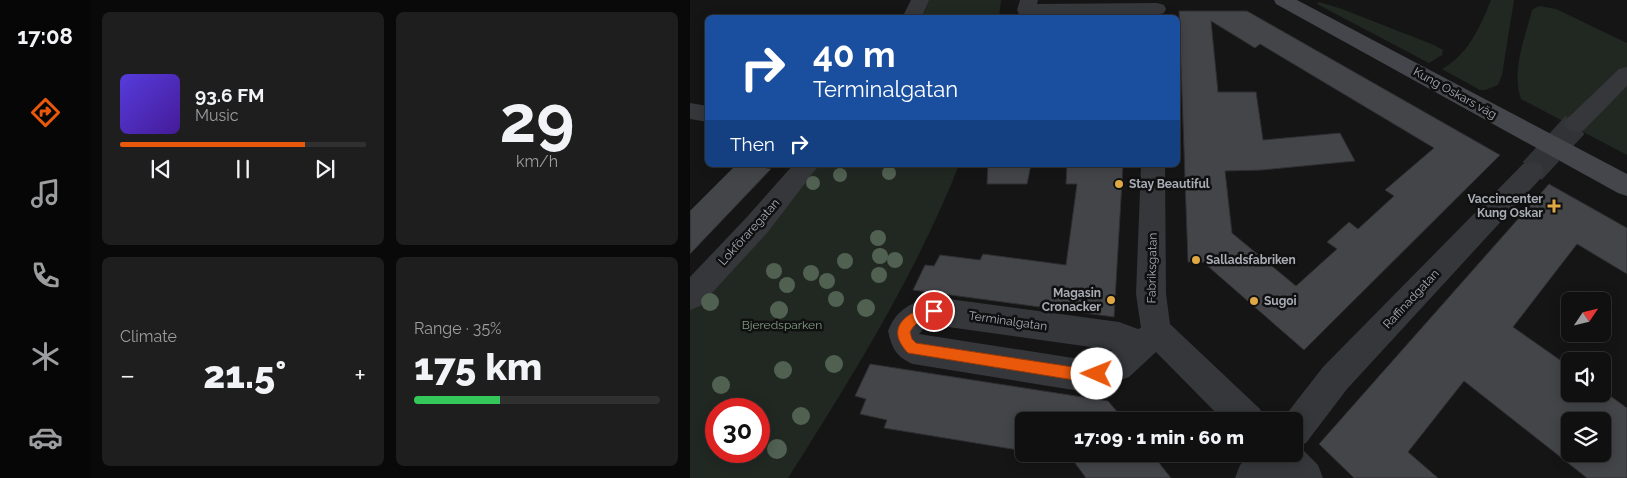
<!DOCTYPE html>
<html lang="en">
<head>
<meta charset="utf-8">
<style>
	:root { --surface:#101010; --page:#1e1e1e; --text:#f1f3f6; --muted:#9c9d9f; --line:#303030; --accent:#ea580c }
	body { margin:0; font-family:Raleway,sans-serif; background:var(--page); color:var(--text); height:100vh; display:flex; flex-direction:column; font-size:19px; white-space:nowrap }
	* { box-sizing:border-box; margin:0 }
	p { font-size:16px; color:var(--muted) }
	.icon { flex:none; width:28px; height:28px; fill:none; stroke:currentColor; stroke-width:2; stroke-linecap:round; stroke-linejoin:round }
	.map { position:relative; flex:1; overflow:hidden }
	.details { display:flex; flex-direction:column; gap:12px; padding:12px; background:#090909; width:600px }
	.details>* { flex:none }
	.top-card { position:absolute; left:15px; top:15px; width:475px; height:152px; border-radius:8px; box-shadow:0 2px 12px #0003,0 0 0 1px var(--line); background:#1a4fa0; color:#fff; overflow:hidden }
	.needle { width:32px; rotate:55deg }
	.buttons { position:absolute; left:871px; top:292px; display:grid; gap:10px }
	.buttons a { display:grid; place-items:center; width:50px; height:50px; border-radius:8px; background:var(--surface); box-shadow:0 2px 12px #0003,0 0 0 1px var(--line); font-size:25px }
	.speed { position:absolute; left:15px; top:398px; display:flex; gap:10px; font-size:25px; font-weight:700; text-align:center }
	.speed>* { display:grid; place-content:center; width:65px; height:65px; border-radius:50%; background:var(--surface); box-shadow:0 2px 12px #0003,0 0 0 1px var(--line); line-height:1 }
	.speed .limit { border:8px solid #d22; background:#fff; color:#111 }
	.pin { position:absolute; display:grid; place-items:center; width:42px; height:42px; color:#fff; margin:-21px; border:2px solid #fff; border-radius:50%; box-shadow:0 1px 5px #0007 }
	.me { position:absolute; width:55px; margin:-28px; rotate:271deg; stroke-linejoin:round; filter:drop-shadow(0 0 4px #0008) }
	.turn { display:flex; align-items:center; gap:18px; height:105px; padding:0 25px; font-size:22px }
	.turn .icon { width:65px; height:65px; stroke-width:2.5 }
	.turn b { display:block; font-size:35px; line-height:42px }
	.then { display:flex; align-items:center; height:48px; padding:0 25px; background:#0003; gap:10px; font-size:19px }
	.big { font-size:38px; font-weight:800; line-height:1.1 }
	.details .widget { flex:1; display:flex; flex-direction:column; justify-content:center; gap:8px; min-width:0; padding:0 18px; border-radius:8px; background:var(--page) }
	.details .dial { align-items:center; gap:0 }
	.dial b { font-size:65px; line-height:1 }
	.song { display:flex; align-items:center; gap:15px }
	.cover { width:60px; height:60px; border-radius:8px; background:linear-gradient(135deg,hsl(250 70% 55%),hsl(260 70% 35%)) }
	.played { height:5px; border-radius:2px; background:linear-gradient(90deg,var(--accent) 75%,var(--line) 75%) }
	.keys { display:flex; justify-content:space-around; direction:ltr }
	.heat { display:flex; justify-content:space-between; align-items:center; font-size:28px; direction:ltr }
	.charge { height:8px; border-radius:4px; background:linear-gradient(90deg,#34c759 35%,var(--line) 0) }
	.details .tiles { flex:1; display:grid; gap:12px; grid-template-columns:repeat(2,1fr) }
	.trip { position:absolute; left:325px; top:412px; width:288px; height:50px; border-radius:8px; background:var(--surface); box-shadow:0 2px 12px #0003,0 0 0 1px var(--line); font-weight:800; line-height:50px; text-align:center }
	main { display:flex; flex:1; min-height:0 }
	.dock { display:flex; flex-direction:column; width:90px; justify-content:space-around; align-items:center; background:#060606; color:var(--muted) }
	.dock .icon { width:35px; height:35px }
	.dock .active { color:var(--accent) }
	.dock b { font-size:22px; color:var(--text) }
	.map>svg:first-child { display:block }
	.green { fill:#212822; fill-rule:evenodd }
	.building { fill:#444549; stroke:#2f2f32; fill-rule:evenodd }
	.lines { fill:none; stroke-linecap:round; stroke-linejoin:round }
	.street-tunnel-far1 { stroke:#323336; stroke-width:21; stroke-dasharray:21 11; stroke-linecap:butt }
	.street-tunnel { stroke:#323336; stroke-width:26; stroke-dasharray:26 13; stroke-linecap:butt }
	.street { fill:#36373b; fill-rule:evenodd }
	.secondary { fill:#44464b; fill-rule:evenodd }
	.tree { fill:#506051 }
	.route { fill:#ea580c; stroke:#983908 }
	.poi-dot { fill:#dfa844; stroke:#101011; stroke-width:2 }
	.labels { text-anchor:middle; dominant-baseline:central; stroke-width:5; stroke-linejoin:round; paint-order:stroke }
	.street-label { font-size:12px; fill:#a8acb5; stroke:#101011 }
	.poi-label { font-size:12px; font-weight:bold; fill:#a8acb5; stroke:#101011; text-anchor:start }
	.park-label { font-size:12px; fill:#819e82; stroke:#101011 }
</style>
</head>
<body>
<main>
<nav class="dock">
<b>17:08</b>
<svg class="icon active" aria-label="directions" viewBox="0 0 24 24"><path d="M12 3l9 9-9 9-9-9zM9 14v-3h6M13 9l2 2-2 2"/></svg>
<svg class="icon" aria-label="music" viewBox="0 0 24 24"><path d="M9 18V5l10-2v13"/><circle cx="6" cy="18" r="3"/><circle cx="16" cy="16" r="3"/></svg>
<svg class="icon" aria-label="phone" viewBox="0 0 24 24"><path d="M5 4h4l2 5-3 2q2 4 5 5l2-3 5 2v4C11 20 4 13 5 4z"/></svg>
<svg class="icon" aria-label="climate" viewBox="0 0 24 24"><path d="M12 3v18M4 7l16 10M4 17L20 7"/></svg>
<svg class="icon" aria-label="car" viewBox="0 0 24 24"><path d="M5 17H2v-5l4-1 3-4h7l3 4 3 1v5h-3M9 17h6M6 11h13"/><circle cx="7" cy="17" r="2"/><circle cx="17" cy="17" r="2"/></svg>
</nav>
<section class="details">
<div class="tiles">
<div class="widget">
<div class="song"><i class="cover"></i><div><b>93.6 FM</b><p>Music</p></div></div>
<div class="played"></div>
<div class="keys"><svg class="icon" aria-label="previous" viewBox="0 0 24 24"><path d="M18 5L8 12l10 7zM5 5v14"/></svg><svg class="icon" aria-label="pause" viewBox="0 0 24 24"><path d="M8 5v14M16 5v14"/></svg><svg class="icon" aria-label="next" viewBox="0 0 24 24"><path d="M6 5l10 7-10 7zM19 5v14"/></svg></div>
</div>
<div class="widget dial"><b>29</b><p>km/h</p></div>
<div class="widget"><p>Climate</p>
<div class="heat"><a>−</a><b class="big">21.5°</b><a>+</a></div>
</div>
<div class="widget"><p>Range · 35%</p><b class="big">175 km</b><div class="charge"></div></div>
</div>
</section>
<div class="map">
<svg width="937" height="478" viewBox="0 0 937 478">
	<rect width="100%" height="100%" fill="#151516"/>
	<path class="green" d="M230 0H311L309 17 221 18Z
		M801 0H824L812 75 808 85 795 90H790L752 69C778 55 790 27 801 0Z
		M629 2 652 9 744 45 753 50 752 55 739 63 627 4Z
		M849 6 866 9 937 43V155L831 99C821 71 835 38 842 10Z
		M117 165H269C225 276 162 377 98 478H0V297ZM26 409H69V451H26Z"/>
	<path class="building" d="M489 11H557L810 155 614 350 513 262H498ZM521 21 565 48 570 44 744 148 695 190 704 196 668 229 659 222 637 242 647 249 606 286 542 233 535 171 572 170 665 161 650 133 573 140 566 92H528Z
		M46 165H63L81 169 0 254V211Z
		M298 165H341L337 184H297Z
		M377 165H433L424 317 223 290 235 265 244 266 250 255 290 260 293 254 376 265 387 184H376Z
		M859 184 937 228V274L887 244 823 327 880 367V394H912V390L937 408V478H897L774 381 718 452 748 478H664L629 444ZM880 421H912V454H880Z
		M180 364 418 401 435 421H334V451L194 428 197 420 170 414 176 399 165 396Z
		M350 454H462L481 478H396L382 459Z"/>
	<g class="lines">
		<path class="street-tunnel-far1" d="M884 126 886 124"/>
		<path class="street-tunnel" d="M842 171 885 125"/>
		<path class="street" d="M221 0H239L231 18H212Z
			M330 0H348L347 4 467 3 474 5 476 9 474 13 467 15 336 16 329 14 327 10Z
			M937 67V86L894 130 886 132 878 130 874 124 878 118 929 69Z
			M0 103 18 106V122L0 119Z
			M842 162 851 164 854 171 851 178 657 389 616 443 609 446 628 465 633 478H545L550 465 561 454H604V421H591L633 367 833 164Z
			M103 165H129L77 233 10 306 0 310V277L57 217Z
			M451 165H475L476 294 480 324 570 409 575 421H534L466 352 439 377 396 392 223 364C206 357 202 348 198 331 207 309 221 302 244 297L429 322 448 329 451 328 446 294ZM244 325 422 350 418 353 396 360 229 334 236 326Z"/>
		<path class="secondary" d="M584 0H607L937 174V196L928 193 586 4Z"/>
	</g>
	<g class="tree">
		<circle cx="199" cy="173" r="7"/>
		<circle cx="150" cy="175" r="7"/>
		<circle cx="123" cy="183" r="7"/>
		<circle cx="188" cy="238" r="8"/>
		<circle cx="190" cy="256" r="8"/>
		<circle cx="205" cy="260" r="8"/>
		<circle cx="155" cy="261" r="8"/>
		<circle cx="84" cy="271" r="8"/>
		<circle cx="121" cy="273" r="8"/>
		<circle cx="189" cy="275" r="8"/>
		<circle cx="137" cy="281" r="8"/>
		<circle cx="97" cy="285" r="8"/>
		<circle cx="146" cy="299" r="8"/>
		<circle cx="20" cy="302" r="9"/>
		<circle cx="176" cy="308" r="9"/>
		<circle cx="89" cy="310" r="9"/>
		<circle cx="144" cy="364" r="9"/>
		<circle cx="93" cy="370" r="9"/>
		<circle cx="31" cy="385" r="9"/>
		<circle cx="111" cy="416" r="9"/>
		<circle cx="87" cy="449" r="10"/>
	</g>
	<path class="route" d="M244 305 248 307 250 311 248 315C236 319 227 319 220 332L222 339 226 343 396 369 407 367 411 369 413 374 411 378 396 382 218 353C193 327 218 311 244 305Z"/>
	<g class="poi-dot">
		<circle cx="429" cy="184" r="5"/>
		<path d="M861.5 198.5h5v5h5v5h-5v5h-5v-5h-5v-5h5z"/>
		<circle cx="506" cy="260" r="5"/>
		<circle cx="421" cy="300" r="5"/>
		<circle cx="564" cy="301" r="5"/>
	</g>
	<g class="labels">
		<g class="street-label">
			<text transform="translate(765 93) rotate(29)">Kung Oskars väg</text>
			<text transform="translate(59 232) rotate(-48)">Lokföraregatan</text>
			<text transform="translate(462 268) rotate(-89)">Fabriksgatan</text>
			<text transform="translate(721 299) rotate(-47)">Raffinadgatan</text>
			<text transform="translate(318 321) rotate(8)">Terminalgatan</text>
		</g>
		<g class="poi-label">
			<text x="439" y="184">Stay Beautiful</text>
			<text x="853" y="199" text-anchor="end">Vaccincenter<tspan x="853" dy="14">Kung Oskar</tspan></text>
			<text x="516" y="260">Salladsfabriken</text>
			<text x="411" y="293" text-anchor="end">Magasin<tspan x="411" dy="14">Cronacker</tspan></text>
			<text x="574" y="301">Sugoi</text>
		</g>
		<g class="park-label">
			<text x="92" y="325">Bjeredsparken</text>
		</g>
	</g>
</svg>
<div class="buttons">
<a><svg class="needle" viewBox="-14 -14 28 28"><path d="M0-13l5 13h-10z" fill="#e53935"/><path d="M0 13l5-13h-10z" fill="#9c9d9f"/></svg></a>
<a><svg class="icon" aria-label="sound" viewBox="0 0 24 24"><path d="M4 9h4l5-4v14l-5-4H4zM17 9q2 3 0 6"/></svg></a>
<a><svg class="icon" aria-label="layers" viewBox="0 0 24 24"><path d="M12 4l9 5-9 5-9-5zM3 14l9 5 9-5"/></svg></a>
</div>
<div class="speed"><div class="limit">30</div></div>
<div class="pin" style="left:244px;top:311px;background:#d93025"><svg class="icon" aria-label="arrive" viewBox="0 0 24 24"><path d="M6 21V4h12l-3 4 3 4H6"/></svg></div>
<svg class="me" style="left:407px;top:374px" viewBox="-20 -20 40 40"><circle r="19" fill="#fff"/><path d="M0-13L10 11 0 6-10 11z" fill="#ea580c"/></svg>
<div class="trip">17:09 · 1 min · 60 m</div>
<div class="top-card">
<div class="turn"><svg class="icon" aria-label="right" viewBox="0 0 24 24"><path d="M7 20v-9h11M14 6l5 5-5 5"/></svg><div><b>40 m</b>Terminalgatan</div></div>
<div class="then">Then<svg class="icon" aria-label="right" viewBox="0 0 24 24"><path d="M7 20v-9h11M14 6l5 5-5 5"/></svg></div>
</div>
</div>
</main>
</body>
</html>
